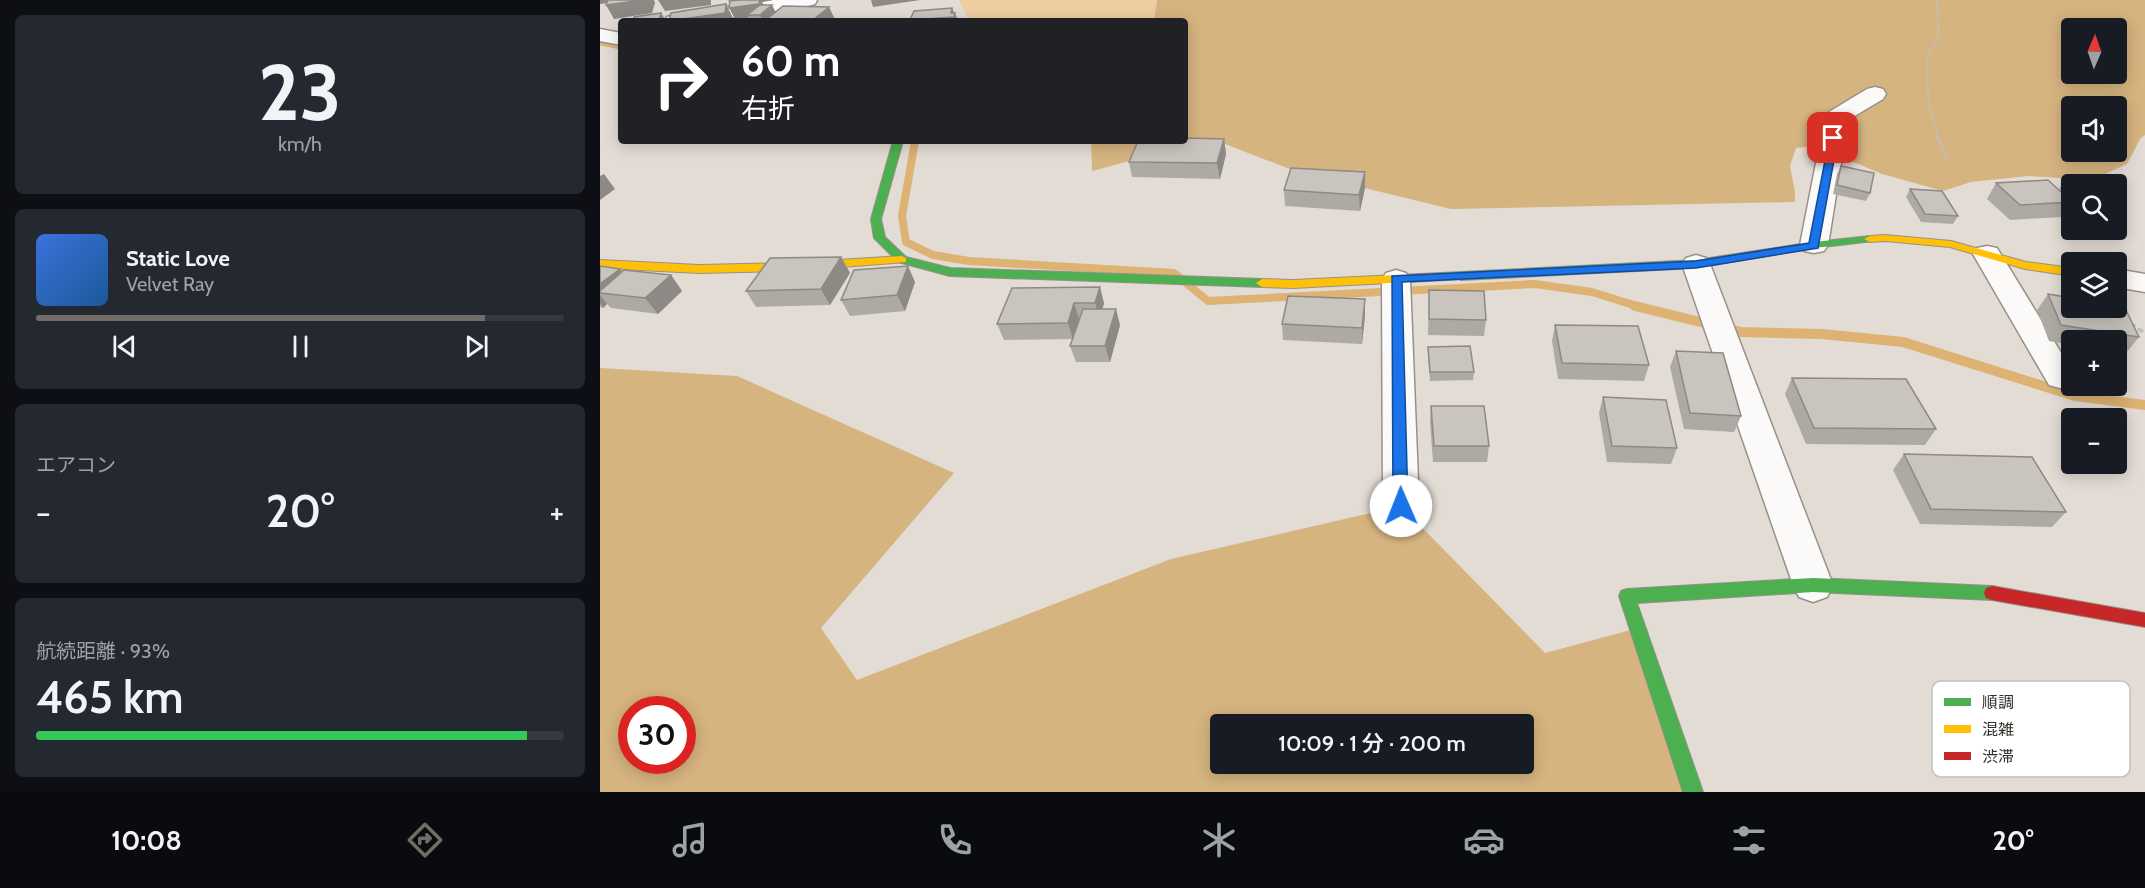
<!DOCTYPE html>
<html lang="ja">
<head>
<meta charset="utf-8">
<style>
	:root { --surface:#171b24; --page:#242831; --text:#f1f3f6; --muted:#9ea1a6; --line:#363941; --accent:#716c66 }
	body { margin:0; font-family:Cabin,"Noto Sans JP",sans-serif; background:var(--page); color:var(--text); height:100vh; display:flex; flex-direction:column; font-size:22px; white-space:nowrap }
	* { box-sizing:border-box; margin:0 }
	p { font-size:20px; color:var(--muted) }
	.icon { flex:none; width:33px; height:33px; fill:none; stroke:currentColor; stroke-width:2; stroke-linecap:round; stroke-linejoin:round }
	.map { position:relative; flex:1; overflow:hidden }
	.side { display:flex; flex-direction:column; gap:15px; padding:15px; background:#0d0f14; width:600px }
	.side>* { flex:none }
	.hud { position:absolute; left:18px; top:18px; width:570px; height:126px; border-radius:6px; box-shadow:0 3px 15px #0003; background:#202124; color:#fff; overflow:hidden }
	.needle { width:39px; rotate:2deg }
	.buttons { position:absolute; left:1461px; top:18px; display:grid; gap:12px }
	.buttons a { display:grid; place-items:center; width:66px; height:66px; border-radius:6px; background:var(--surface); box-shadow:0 3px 15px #0003; font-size:30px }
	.speed { position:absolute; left:18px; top:696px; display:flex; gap:12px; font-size:30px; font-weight:700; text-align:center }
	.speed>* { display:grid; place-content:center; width:78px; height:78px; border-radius:50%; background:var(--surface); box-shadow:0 3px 15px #0003; line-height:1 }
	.speed .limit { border:9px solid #d22; background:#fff; color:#111 }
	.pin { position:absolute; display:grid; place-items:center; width:51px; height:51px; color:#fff; margin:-26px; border-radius:12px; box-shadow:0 3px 9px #0006 }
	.me { position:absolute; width:66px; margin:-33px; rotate:359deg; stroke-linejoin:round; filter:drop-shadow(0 0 4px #0008) }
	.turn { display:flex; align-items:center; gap:21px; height:126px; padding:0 24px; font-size:27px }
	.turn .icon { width:78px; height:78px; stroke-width:2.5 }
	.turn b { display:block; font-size:42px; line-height:51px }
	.big { font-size:45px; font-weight:600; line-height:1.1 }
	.side .tile { flex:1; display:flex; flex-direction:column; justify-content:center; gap:9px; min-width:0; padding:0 21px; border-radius:9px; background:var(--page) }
	.side .dial { align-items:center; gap:0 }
	.dial b { font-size:78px; line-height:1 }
	.song { display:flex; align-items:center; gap:18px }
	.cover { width:72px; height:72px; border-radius:9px; background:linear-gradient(135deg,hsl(220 70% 55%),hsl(210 70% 35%)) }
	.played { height:6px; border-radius:3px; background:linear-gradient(90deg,var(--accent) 85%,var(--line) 85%) }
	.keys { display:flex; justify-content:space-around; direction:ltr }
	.heat { display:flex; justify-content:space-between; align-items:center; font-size:33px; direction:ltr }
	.charge { height:9px; border-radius:4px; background:linear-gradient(90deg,#34c759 93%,var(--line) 0) }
	.trip { position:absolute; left:610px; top:714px; width:324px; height:60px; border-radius:6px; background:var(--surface); box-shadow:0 3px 15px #0003; font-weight:600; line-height:60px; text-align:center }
	.tabs { display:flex; height:96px; justify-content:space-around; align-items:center; background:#090b0e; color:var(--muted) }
	.tabs .icon { width:42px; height:42px }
	.tabs .on { color:var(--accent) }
	.tabs b { font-size:27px; color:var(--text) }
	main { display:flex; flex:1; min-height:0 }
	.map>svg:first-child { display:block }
	.green { fill:#efcea0 }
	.forest { fill:#d6b480; fill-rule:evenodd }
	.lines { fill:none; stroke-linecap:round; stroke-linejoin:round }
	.stream-far2 { stroke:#ddb273; stroke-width:7 }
	.stream-far1 { stroke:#ddb273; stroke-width:8 }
	.stream { stroke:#ddb273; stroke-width:10 }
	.street-casing { stroke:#96918b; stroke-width:3 }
	.fast-casing { stroke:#96918b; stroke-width:2 }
	.slow-casing { stroke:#96918b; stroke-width:2 }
	.jam-casing { stroke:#96918b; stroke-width:2 }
	.path-far2 { stroke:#c0beba; stroke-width:2; stroke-dasharray:4 2; stroke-linecap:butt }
	.path-far1 { stroke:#c0beba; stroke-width:3; stroke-dasharray:4.5 2; stroke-linecap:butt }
	.path { stroke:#c0beba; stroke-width:4; stroke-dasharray:6 3; stroke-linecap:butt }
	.street { fill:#fbfaf9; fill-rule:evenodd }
	.fast { fill:#4caf50; fill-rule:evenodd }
	.slow { fill:#ffc107; fill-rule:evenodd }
	.jam { fill:#c62828; fill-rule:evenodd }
	.wall { fill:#ada9a3 }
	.shaded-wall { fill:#8d8984 }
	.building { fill:#c9c4bd; stroke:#8d8984; stroke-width:1.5 }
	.route { fill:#1a73e8; stroke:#114b97; stroke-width:1.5 }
	.key { fill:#fff; stroke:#c2c1bf; stroke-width:1.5 }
	.key-label { font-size:16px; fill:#342f2a }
</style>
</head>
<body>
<main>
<section class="side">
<div class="tile dial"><b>23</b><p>km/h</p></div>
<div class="tile">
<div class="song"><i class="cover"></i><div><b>Static Love</b><p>Velvet Ray</p></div></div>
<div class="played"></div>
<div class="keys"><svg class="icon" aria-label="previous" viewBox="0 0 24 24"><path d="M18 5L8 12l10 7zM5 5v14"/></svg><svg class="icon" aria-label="pause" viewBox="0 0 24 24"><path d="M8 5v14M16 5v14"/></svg><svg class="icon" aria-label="next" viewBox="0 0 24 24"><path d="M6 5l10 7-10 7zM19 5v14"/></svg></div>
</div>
<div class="tile"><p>エアコン</p>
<div class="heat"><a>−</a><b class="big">20°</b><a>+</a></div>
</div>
<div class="tile"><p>航続距離 · 93%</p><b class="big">465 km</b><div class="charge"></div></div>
</section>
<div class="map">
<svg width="1545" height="792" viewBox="0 0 1545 792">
	<rect width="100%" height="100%" fill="#e2dcd4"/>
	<path class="green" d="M359 0H557L554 21H369Z"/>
	<path class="forest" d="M557 0H1545V135L1540 139 1527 164 1492 180 1428 176 1371 182 1343 191 1282 174 1216 146 1196 148 1190 166 1195 192V202L851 209 695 171 612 139 492 171 491 141H585V21H554ZM1472 28H1516V74H1472ZM1472 106H1516V152H1472Z
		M0 368 137 376 354 473 221 628 257 680 571 559 801 506 945 653 1038 628 1089 792H0ZM32 710H82V760H32ZM621 724H924V764H621Z"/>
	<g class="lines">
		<path class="stream-far2" d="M0 42 21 46"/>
		<path class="stream-far1" d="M315 141 302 216 306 242 333 255 369 261 574 273 608 301 935 284 992 292 1040 307"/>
		<path class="stream" d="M1035 306 1141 332 1222 334 1303 342 1475 396 1545 405"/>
		<g class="street-casing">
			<path id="street" d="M172 0H217L215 4 208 6 111 21H64L67 17 74 15Z
				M0 29 21 33V45L0 41Z
				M1275 87 1283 89 1286 94 1283 99 1248 120 1228 245 1224 251 1214 253 1204 251 1200 245 1225 117 1229 112 1267 89Z
				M1387 246 1397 248 1471 369V385L1460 388 1449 385 1373 254 1377 248Z
				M1096 255 1106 258 1110 264 1233 585 1227 597 1213 602 1199 597 1193 585 1082 264 1086 258Z
				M1516 269 1545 274V292L1516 287Z
				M796 270 806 273 810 279 819 506 814 517 801 521 788 517 783 506 782 279 786 273Z"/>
		</g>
		<g class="fast-casing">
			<path id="fast" d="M293 141H303L281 219 285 237 306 257 350 268 662 279 668 283 662 287 350 276 298 262 274 238 271 219Z
				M1270 236 1274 237V241L1214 248 1096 268 861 280 855 276 861 272 1096 260 1214 242Z
				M1213 578 1392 586 1398 588 1400 593 1398 598 1392 600 1213 592 1037 603 1103 792H1083L1019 596 1021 591 1027 589Z"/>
		</g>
		<g class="slow-casing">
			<path id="slow" d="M1285 235 1351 241 1426 262 1472 268V276L1425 269 1350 247 1285 241 1270 242 1264 239 1270 236Z
				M302 256 306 258V262L191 271 99 273 0 268V260L99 265 191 263Z
				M861 272 865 273 867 276 865 279 693 288 662 287 656 283 662 279 693 280Z"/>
		</g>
		<g class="jam-casing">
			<path id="jam" d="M1392 586 1545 613V627L1392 600 1386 598 1384 593 1386 588Z"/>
		</g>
		<path class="path-far2" d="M1337 0 1339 37 1327 56 1328 98 1338 137"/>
		<path class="path-far1" d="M1337 135 1347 159"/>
		<path class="path" d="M1530 324 1545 333"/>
		<use href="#street" class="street"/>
		<use href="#fast" class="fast"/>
		<use href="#slow" class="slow"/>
		<use href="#jam" class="jam"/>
	</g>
	<path class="wall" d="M128 0H173L162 2 164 5H172L175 12 229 7 235 20 234 21H150L130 3H129Z
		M352 8 358 21H311L310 20Z
		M624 139 626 154 620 179 532 177 529 162Z
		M1241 166 1270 193 1266 201 1233 194 1237 174Z
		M765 172V188L760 211 685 206 684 190Z
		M1396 183 1459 190 1461 188 1472 187V211L1468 208 1462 217 1410 220 1387 199Z
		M1310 189 1358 216 1353 224 1321 222 1306 197Z
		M1516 210 1522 215 1516 222Z
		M241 257 250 273 230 305 156 307 146 291Z
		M0 266 20 269 22 272 71 275 82 291 58 314 11 308 7 304 3 308 0 307Z
		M315 282 305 311 250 316 241 300Z
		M412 288 504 303 502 309 520 325 510 362H476L470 346 473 339 404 340 397 324Z
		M829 290 886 320 884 336 828 335Z
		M1448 294 1539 337 1526 353 1516 352V340H1472V345L1449 341 1437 310Z
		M765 315 762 344 683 340 682 324Z
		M955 325 1049 365 1044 381 958 379 952 341Z
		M828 347 874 372 873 380 830 381 828 355Z
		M1076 351 1141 416 1134 432 1084 429 1070 367Z
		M1192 378 1336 429 1325 445 1206 444 1185 394Z
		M1003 397 1077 448 1071 464 1007 462 999 413Z
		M831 406 889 446 887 462H833L830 423Z
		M1304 454 1466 512 1452 527 1320 524 1293 470Z"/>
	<path class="shaded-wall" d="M0 0H10L9 3 0 4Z
		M43 0H54L55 3 52 13 14 19 6 5Z
		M58 0H111V5L65 11Z
		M151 0H173L162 2 167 10 172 5 179 19H167L168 21H163L160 15H147L150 20 136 21 129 8Z
		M271 0H320L273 7Z
		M126 4 133 18 132 21H71Z
		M229 7 235 20 234 21H214L213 20Z
		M352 8 355 15V13L358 21H355L354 17 351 13Z
		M61 13 66 21H59Z
		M624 139 626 154 620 179 617 163Z
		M765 172V188L760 211 759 195Z
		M4 174 15 189 0 200V176Z
		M241 257 250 273 230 305 221 289Z
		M308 266 315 282 305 311 297 295Z
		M20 269 32 285 0 293V284Z
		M71 275 82 291 58 314 45 298Z
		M500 287 504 303 500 319 495 303Z
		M0 295 7 304 3 308 0 303Z
		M765 299V315L762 344V328Z
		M474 303 479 319 473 339 468 323Z
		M516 309 520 325 510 362 505 346Z"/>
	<path class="building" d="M8 0H43L6 5Z
		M139 0H160L159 4 129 8 130 1Z
		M126 4 125 13 69 21 71 13Z
		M160 5H172L160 15H147Z
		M183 6 229 7 213 20 167 19Z
		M352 8 351 13H355L354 17 310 20 314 11Z
		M61 13 59 21H33L34 17Z
		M585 138 624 139 617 163 529 162 538 141H585Z
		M1241 166 1274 173 1270 193 1237 185Z
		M691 168 765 172 759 195 684 190Z
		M1448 180 1472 202 1420 205 1396 183Z
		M1472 187V198L1461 188Z
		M1310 189 1342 191 1358 216 1325 214Z
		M1516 210 1522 215H1516Z
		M241 257 221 289 146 291 170 258Z
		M0 266 20 269 0 284Z
		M308 266 297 295 241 300 254 270Z
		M24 270 71 275 45 298 0 293V291Z
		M500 287 495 303H474L468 323 397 324 412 288Z
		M829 290 884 291 886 320 829 319Z
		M1448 294 1472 298V308H1516V305L1524 306 1539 337 1461 325Z
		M688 296 765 299 762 328 682 324Z
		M483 309H516L505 346H470Z
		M955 325 1038 326 1049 365 962 363Z
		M870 346 874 372H830L828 347Z
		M1076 351 1123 353 1141 416 1090 413Z
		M1192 378 1306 379 1336 429 1214 428Z
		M1003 397 1066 400 1077 448 1012 446Z
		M831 406H884L889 446H834Z
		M1304 454 1432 457 1466 512 1331 509Z"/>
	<path class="route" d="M1230 135 1238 138 1218 248 1096 268 802 282 808 506 806 510 801 512 795 510 793 506 792 276 1096 261 1209 243Z"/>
	<rect x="1332" y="681" width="198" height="96" rx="9" class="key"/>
	<rect x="1344" y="698" width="27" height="8" fill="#4caf50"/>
	<rect x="1344" y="725" width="27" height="8" fill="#ffc107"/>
	<rect x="1344" y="752" width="27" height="8" fill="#c62828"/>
	<g class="key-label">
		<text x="1382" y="708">順調</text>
		<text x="1382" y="735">混雑</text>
		<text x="1382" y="762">渋滞</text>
	</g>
</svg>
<div class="buttons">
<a><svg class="needle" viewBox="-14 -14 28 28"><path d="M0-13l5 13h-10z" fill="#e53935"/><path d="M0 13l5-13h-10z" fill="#9ea1a6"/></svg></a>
<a><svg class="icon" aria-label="sound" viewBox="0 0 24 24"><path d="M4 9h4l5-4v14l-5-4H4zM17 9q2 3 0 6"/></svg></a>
<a><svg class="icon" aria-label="search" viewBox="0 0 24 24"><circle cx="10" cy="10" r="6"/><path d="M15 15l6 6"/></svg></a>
<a><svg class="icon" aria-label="layers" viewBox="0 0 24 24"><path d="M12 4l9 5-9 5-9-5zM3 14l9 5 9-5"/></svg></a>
<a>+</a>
<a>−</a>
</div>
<div class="speed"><div class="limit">30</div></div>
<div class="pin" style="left:1233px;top:138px;background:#d93025"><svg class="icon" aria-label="arrive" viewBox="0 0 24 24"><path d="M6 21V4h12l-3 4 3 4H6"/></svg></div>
<svg class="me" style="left:801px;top:506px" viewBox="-20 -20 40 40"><circle r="19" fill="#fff"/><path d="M0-13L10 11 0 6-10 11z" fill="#1a73e8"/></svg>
<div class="trip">10:09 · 1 分 · 200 m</div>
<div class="hud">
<div class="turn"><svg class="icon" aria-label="right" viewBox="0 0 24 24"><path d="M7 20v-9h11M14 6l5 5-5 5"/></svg><div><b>60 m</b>右折</div></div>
</div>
</div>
</main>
<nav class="tabs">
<b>10:08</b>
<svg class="icon on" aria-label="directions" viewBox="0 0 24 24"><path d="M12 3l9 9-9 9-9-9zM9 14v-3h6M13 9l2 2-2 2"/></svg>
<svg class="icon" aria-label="music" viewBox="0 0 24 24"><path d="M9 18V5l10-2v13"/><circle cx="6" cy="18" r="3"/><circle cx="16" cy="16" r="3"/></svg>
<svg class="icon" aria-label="phone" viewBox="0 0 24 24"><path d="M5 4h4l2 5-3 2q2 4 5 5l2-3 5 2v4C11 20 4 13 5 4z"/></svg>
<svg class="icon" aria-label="climate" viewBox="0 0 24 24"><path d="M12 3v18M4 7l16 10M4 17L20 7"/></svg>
<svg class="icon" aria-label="car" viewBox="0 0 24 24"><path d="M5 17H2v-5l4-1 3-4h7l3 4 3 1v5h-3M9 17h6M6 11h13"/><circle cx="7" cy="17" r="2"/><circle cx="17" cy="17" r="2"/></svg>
<svg class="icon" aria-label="filters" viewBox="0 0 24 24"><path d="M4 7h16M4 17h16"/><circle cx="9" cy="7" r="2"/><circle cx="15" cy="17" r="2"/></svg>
<b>20°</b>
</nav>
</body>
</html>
